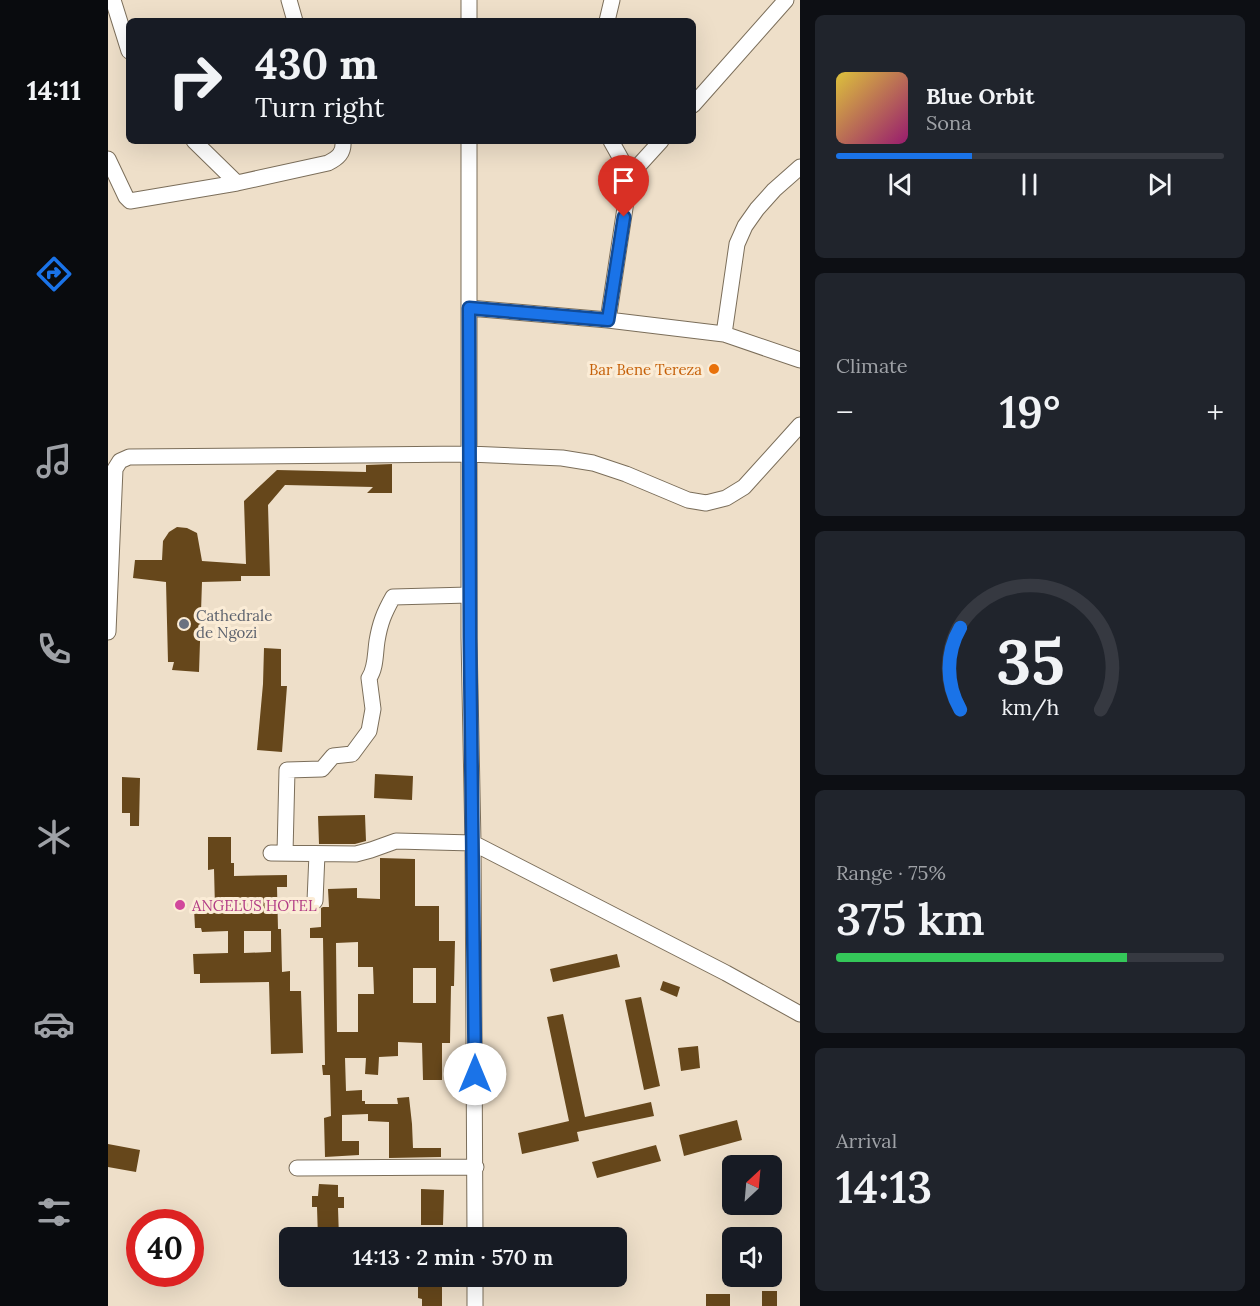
<!DOCTYPE html>
<html lang="en">
<head>
<meta charset="utf-8">
<style>
	:root { --surface:#171b24; --page:#20242c; --text:#f1f3f6; --muted:#9ea1a6; --line:#363941; --accent:#1a73e8 }
	body { margin:0; font-family:Lora,serif; background:var(--page); color:var(--text); height:100vh; display:flex; flex-direction:column; font-size:22px; white-space:nowrap }
	* { box-sizing:border-box; margin:0 }
	p { font-size:20px; color:var(--muted) }
	.icon { flex:none; width:33px; height:33px; fill:none; stroke:currentColor; stroke-width:2; stroke-linecap:round; stroke-linejoin:round }
	.map { position:relative; flex:1; overflow:hidden }
	.sheet { display:flex; flex-direction:column; gap:15px; padding:15px; background:#0d0f14; width:460px }
	.sheet>* { flex:none }
	.guide { position:absolute; left:18px; top:18px; width:570px; height:126px; border-radius:9px; box-shadow:0 6px 24px #0002; background:#171b24; color:var(--text); overflow:hidden }
	.needle { width:39px; rotate:26deg }
	.controls { position:absolute; left:614px; top:1155px; display:grid; gap:12px }
	.controls a { display:grid; place-items:center; width:60px; height:60px; border-radius:9px; background:var(--surface); box-shadow:0 6px 24px #0002; font-size:30px }
	.speed { position:absolute; left:18px; top:1209px; display:flex; gap:12px; font-size:30px; font-weight:700; text-align:center }
	.speed>* { display:grid; place-content:center; width:78px; height:78px; border-radius:50%; background:var(--surface); box-shadow:0 6px 24px #0002; line-height:1 }
	.speed .limit { border:9px solid #d22; background:#fff; color:#111 }
	.pin { position:absolute; display:grid; place-items:center; width:51px; height:51px; color:#fff; margin:-62px -26px; border-radius:50% 50% 50% 0; rotate:-45deg; box-shadow:0 0 6px #0007 }
	.pin .icon { rotate:45deg }
	.me { position:absolute; width:66px; margin:-33px; rotate:0deg; stroke-linejoin:round; filter:drop-shadow(0 0 4px #0008) }
	.turn { display:flex; align-items:center; gap:21px; height:126px; padding:0 30px; font-size:27px }
	.turn .icon { width:78px; height:78px; stroke-width:2.5 }
	.turn b { display:block; font-size:42px; line-height:51px }
	.big { font-size:45px; font-weight:600; line-height:1.1 }
	.sheet .widget { flex:1; display:flex; flex-direction:column; justify-content:center; gap:9px; min-width:0; padding:0 21px; border-radius:9px; background:var(--page) }
	.sheet .dial { align-items:center; gap:0 }
	.dial svg { height:156px; overflow:visible; fill:none; stroke:var(--line); stroke-width:7; stroke-linecap:round; text-anchor:middle }
	.dial text { fill:var(--text); stroke:none }
	.song { display:flex; align-items:center; gap:18px }
	.cover { width:72px; height:72px; border-radius:9px; background:linear-gradient(135deg,hsl(50 70% 55%),hsl(320 70% 35%)) }
	.played { height:6px; border-radius:3px; background:linear-gradient(90deg,var(--accent) 35%,var(--line) 35%) }
	.keys { display:flex; justify-content:space-around; direction:ltr }
	.heat { display:flex; justify-content:space-between; align-items:center; font-size:33px; direction:ltr }
	.charge { height:9px; border-radius:4px; background:linear-gradient(90deg,#34c759 75%,var(--line) 0) }
	.trip { position:absolute; left:171px; top:1227px; width:348px; height:60px; border-radius:9px; background:var(--surface); box-shadow:0 6px 24px #0002; font-weight:600; line-height:60px; text-align:center }
	main { display:flex; flex:1; min-height:0 }
	.dock { display:flex; flex-direction:column; width:108px; justify-content:space-around; align-items:center; background:#090b0e; color:var(--muted) }
	.dock .icon { width:42px; height:42px }
	.dock .active { color:var(--accent) }
	.dock b { font-size:27px; color:var(--text) }
	.map>svg:first-child { display:block }
	.building { fill:#66471b; fill-rule:evenodd }
	.lines { fill:none; stroke-linecap:round; stroke-linejoin:round }
	.minor-casing { stroke:#7b6e5a; stroke-width:17 }
	.minor { stroke:#fff; stroke-width:15 }
	.route-casing { stroke:#114b97; stroke-width:15 }
	.route { stroke:#1a73e8; stroke-width:10 }
	.food-dot { fill:#e8710a; stroke:#fbecd6; stroke-width:2 }
	.worship-dot { fill:#6b7280; stroke:#fbecd6; stroke-width:2 }
	.hotel-dot { fill:#d1479c; stroke:#fbecd6; stroke-width:2 }
	.labels { text-anchor:middle; dominant-baseline:central; stroke-width:6; stroke-linejoin:round; paint-order:stroke }
	.food-label { font-size:15px; fill:#c56008; stroke:#fbecd6; text-anchor:end }
	.worship-label { font-size:15px; fill:#5b616d; stroke:#fbecd6; text-anchor:start }
	.hotel-label { font-size:15px; fill:#b23c85; stroke:#fbecd6; text-anchor:start }
</style>
</head>
<body>
<main>
<nav class="dock">
<b>14:11</b>
<svg class="icon active" aria-label="directions" viewBox="0 0 24 24"><path d="M12 3l9 9-9 9-9-9zM9 14v-3h6M13 9l2 2-2 2"/></svg>
<svg class="icon" aria-label="music" viewBox="0 0 24 24"><path d="M9 18V5l10-2v13"/><circle cx="6" cy="18" r="3"/><circle cx="16" cy="16" r="3"/></svg>
<svg class="icon" aria-label="phone" viewBox="0 0 24 24"><path d="M5 4h4l2 5-3 2q2 4 5 5l2-3 5 2v4C11 20 4 13 5 4z"/></svg>
<svg class="icon" aria-label="climate" viewBox="0 0 24 24"><path d="M12 3v18M4 7l16 10M4 17L20 7"/></svg>
<svg class="icon" aria-label="car" viewBox="0 0 24 24"><path d="M5 17H2v-5l4-1 3-4h7l3 4 3 1v5h-3M9 17h6M6 11h13"/><circle cx="7" cy="17" r="2"/><circle cx="17" cy="17" r="2"/></svg>
<svg class="icon" aria-label="filters" viewBox="0 0 24 24"><path d="M4 7h16M4 17h16"/><circle cx="9" cy="7" r="2"/><circle cx="15" cy="17" r="2"/></svg>
</nav>
<div class="map">
<svg width="692" height="1306" viewBox="0 0 692 1306">
	<rect width="100%" height="100%" fill="#eedfc9"/>
	<path class="building" d="M284 464V493H259L265 487 177 485 160 505 162 576H133V581L94 582 91 672 64 670 66 662H60L58 582 25 578 27 560H54L55 541 61 532 69 527 79 528 89 533 94 561 138 564 136 501 169 470 258 472V465Z
		M156 648 173 649V686H179L174 752 149 750 155 684Z
		M267 774 305 776 304 800 266 798Z
		M14 777 32 778 31 826H22V813H14Z
		M257 815 258 841 247 844H211L210 816Z
		M100 837H123V863H126V876L179 875V887H169L170 929H173L174 972 182 971V991H193L195 1053 163 1054 161 982 92 983V974H86L85 954 120 953V931L94 932 93 928H87L86 908H107L106 869 100 870ZM136 931H163V952L136 953Z
		M272 858 307 859V906H331V941H347L346 986H343L342 1043H334V1080H315L314 1043 290 1042V1056L271 1057 270 1075 257 1074 258 1058H237L238 1091 254 1090V1101H257V1104H290L289 1098 301 1097 304 1124 305 1148H333V1157L281 1158V1122L260 1121V1114L234 1115V1141H251V1155L217 1157 216 1118 223 1116 222 1075H215L214 1065H217L215 938H202V928L213 927V908L215 907H221L220 889 249 888V898L272 899ZM250 942V967H265L266 994H250V1032H229L228 943ZM305 968H328V1003H305Z
		M509 954 512 967 445 982 442 969Z
		M555 981 572 987 569 997 552 990Z
		M533 997 552 1086 536 1090 517 1000Z
		M455 1014 477 1117 543 1102 546 1116 469 1132 471 1141 414 1154 410 1133 461 1121 439 1017Z
		M590 1046 592 1068 573 1071 570 1048Z
		M629 1120 634 1140 576 1156 571 1135Z
		M0 1144 32 1150 28 1172 0 1167Z
		M548 1145 553 1161 489 1178 484 1162Z
		M211 1184 230 1185V1197H236V1208H230L231 1238H210L209 1207H204V1196H210Z
		M313 1189 336 1190 335 1225H313Z
		M310 1286H334V1306H314V1299L310 1298Z
		M654 1291H669V1306H654Z
		M598 1294H622V1306H598Z"/>
	<g class="lines">
		<g class="minor-casing">
			<path id="minor" d="M5 0 21 51
				M181 0 187 21
				M361 21V0
				M499 21 504 0
				M585 105 678 0
				M86 141 129 183
				M361 141V638L365 843 367 1238
				M503 141 522 175
				M0 159 18 197 22 201 129 183 220 163C230 158 236 153 235 141
				M361 308 500 320 616 334 692 360
				M500 320 522 175 553 141
				M616 334 629 244 637 226 649 209 666 190 692 167
				M0 632 7 469 12 461 21 457 361 454 454 458 485 463 518 474 580 500 598 503 618 498 636 487 692 425
				M163 853 248 854 263 850 288 841 365 843 618 973 692 1014
				M177 853 179 770 214 769 225 756 244 754 261 731 265 709 261 678C268 668 267 654 269 641 272 623 276 613 285 597L361 595
				M207 901 209 854
				M189 1168 368 1167
				M367 1306V1276"/>
		</g>
		<use href="#minor" class="minor"/>
	</g>
	<g class="lines">
		<g class="route-casing">
			<path id="route" d="M367 1074 362 638 361 308 500 320 516 217"/>
		</g>
		<use href="#route" class="route"/>
	</g>
	<circle class="food-dot" cx="606" cy="369" r="6"/>
	<circle class="worship-dot" cx="76" cy="624" r="6"/>
	<circle class="hotel-dot" cx="72" cy="905" r="6"/>
	<g class="labels">
		<g class="food-label">
			<text x="594" y="369">Bar Bene Tereza</text>
		</g>
		<g class="worship-label">
			<text x="88" y="615">Cathedrale<tspan x="88" dy="17">de Ngozi</tspan></text>
		</g>
		<g class="hotel-label">
			<text x="84" y="905">ANGELUS HOTEL</text>
		</g>
	</g>
</svg>
<div class="controls">
<a><svg class="needle" viewBox="-14 -14 28 28"><path d="M0-13l5 13h-10z" fill="#e53935"/><path d="M0 13l5-13h-10z" fill="#9ea1a6"/></svg></a>
<a><svg class="icon" aria-label="sound" viewBox="0 0 24 24"><path d="M4 9h4l5-4v14l-5-4H4zM17 9q2 3 0 6"/></svg></a>
</div>
<div class="speed"><div class="limit">40</div></div>
<div class="pin" style="left:516px;top:217px;background:#d93025"><svg class="icon" aria-label="arrive" viewBox="0 0 24 24"><path d="M6 21V4h12l-3 4 3 4H6"/></svg></div>
<svg class="me" style="left:367px;top:1074px" viewBox="-20 -20 40 40"><circle r="19" fill="#fff"/><path d="M0-13L10 11 0 6-10 11z" fill="#1a73e8"/></svg>
<div class="trip">14:13 · 2 min · 570 m</div>
<div class="guide">
<div class="turn"><svg class="icon" aria-label="right" viewBox="0 0 24 24"><path d="M7 20v-9h11M14 6l5 5-5 5"/></svg><div><b>430 m</b>Turn right</div></div>
</div>
</div>
<section class="sheet">
<div class="widget">
<div class="song"><i class="cover"></i><div><b>Blue Orbit</b><p>Sona</p></div></div>
<div class="played"></div>
<div class="keys"><svg class="icon" aria-label="previous" viewBox="0 0 24 24"><path d="M18 5L8 12l10 7zM5 5v14"/></svg><svg class="icon" aria-label="pause" viewBox="0 0 24 24"><path d="M8 5v14M16 5v14"/></svg><svg class="icon" aria-label="next" viewBox="0 0 24 24"><path d="M6 5l10 7-10 7zM19 5v14"/></svg></div>
</div>
<div class="widget"><p>Climate</p>
<div class="heat"><a>−</a><b class="big">19°</b><a>+</a></div>
</div>
<div class="widget dial"><svg viewBox="0 0 100 80">
<path d="M14 69A42 42 0 1 1 86 69"/>
<path d="M14 69A42 42 0 0 1 14 27" stroke="#1a73e8"/>
<text x="50" y="56" font-size="32" font-weight="700">35</text>
<text x="50" y="72" font-size="11">km/h</text>
</svg></div>
<div class="widget"><p>Range · 75%</p><b class="big">375 km</b><div class="charge"></div></div>
<div class="widget"><p>Arrival</p><b class="big">14:13</b></div>
</section>
</main>
</body>
</html>
